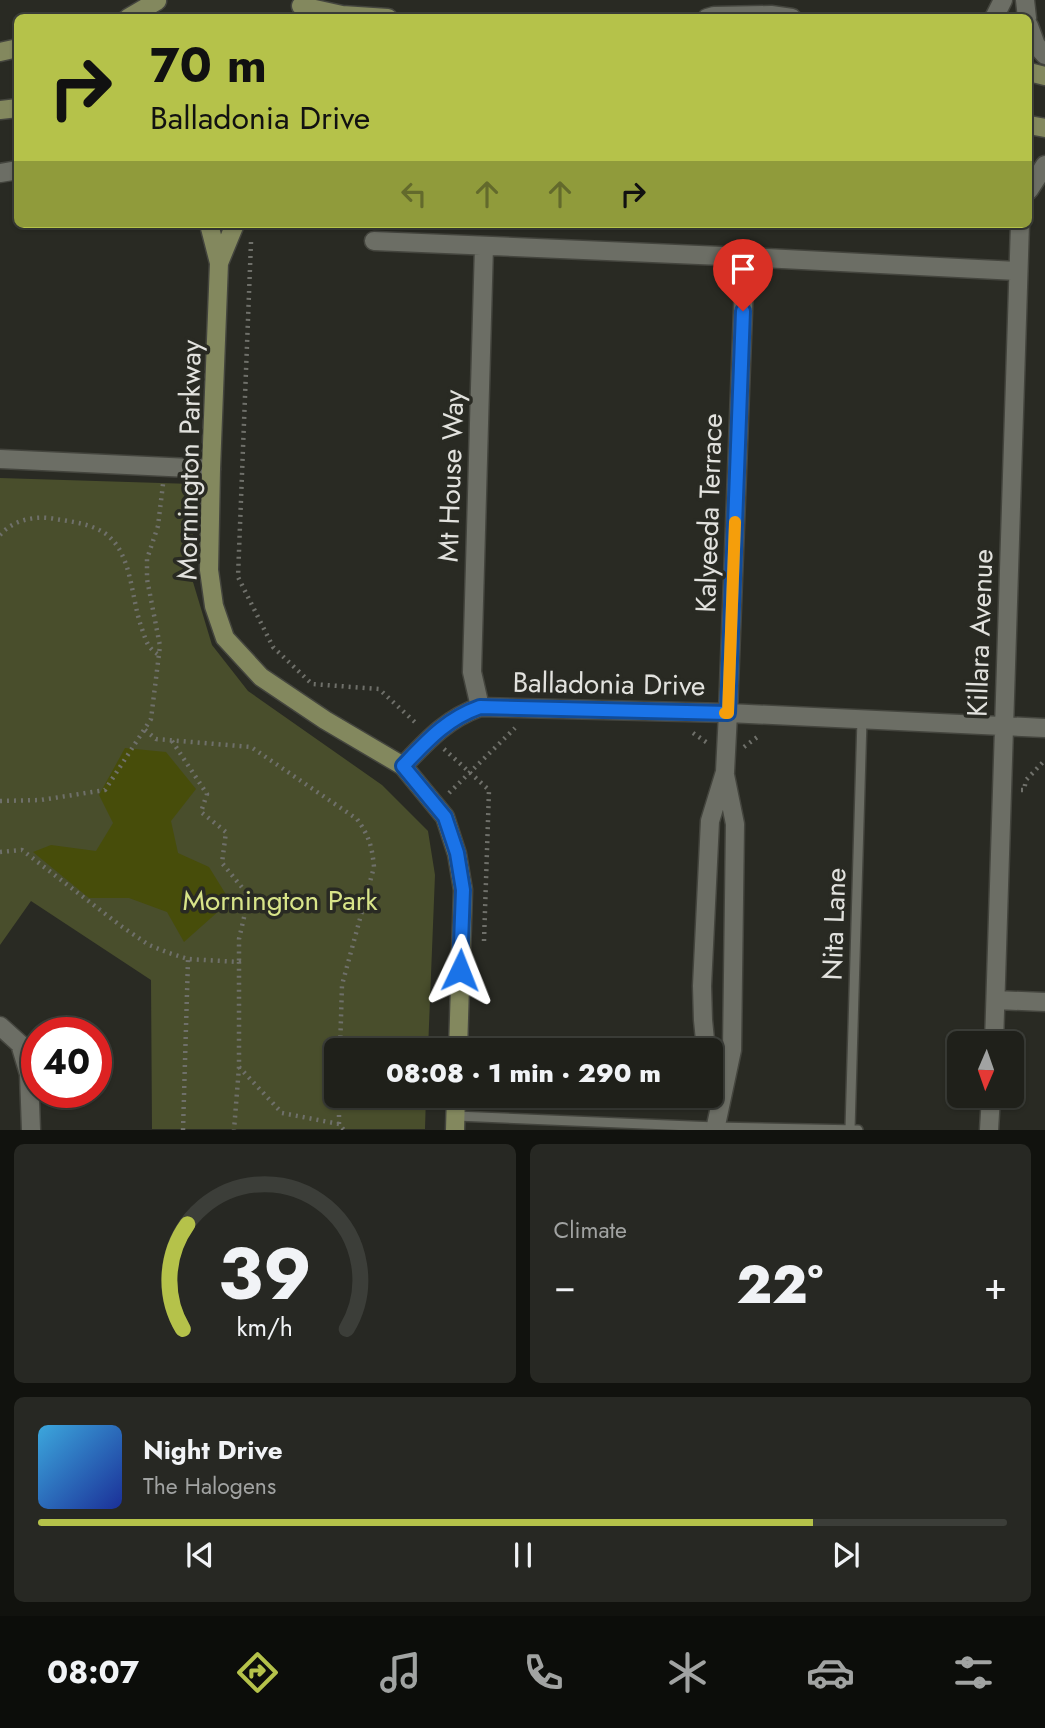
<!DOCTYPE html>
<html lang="en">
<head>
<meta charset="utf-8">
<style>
	:root { --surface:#1f201a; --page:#272823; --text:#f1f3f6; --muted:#a1a3a2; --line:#3c3e39; --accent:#b5c24a }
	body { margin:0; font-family:Jost,sans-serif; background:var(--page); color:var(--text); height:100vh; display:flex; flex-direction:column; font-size:26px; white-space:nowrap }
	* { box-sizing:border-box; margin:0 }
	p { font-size:23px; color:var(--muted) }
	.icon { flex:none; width:38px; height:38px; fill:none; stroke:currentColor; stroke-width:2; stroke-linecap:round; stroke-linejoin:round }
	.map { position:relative; height:1130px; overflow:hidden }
	.drawer { display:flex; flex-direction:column; gap:14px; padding:14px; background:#11120e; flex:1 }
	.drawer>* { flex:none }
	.hud { position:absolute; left:14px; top:14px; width:1018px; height:214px; border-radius:10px; box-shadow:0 2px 5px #0004,0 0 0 2px var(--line); background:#b5c24a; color:#111; overflow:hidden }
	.needle { width:46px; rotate:182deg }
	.fabs { position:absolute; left:947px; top:1031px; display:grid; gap:14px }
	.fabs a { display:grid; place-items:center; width:77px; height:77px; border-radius:10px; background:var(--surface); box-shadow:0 2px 5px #0004,0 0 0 2px var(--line); font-size:35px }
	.speed { position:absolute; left:21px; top:1017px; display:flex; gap:14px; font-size:35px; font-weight:700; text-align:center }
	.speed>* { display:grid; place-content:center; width:91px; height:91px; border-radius:50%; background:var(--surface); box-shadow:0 2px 5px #0004,0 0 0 2px var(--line); line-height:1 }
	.speed .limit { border:10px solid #d22; background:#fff; color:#111 }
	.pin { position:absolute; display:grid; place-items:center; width:60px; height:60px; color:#fff; margin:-72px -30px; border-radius:50% 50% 50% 0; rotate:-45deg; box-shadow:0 0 7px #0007 }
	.pin .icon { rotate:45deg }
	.me { position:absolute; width:77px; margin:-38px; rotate:2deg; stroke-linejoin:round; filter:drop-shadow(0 0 5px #0008) }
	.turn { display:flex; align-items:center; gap:24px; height:147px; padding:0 21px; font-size:32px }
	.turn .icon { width:91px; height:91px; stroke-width:2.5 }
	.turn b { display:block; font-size:49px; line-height:60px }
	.lanes { display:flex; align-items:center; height:66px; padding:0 21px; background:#0003; justify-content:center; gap:35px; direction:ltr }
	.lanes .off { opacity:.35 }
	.big { font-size:52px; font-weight:800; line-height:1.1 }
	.drawer .tile { flex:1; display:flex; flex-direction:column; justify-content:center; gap:10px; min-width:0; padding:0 24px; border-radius:10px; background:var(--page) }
	.drawer .dial { align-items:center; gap:0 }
	.dial svg { height:182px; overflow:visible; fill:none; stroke:var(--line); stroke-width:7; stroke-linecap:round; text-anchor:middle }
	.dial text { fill:var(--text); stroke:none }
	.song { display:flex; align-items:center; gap:21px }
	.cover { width:84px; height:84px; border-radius:10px; background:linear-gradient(135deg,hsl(200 70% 55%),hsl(230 70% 35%)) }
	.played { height:7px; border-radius:4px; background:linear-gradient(90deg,var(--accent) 80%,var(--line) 80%) }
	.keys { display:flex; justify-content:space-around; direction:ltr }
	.heat { display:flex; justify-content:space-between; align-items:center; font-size:38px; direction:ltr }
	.drawer .tiles { flex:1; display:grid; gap:14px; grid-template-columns:1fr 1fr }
	.tile:last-child { grid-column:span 2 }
	.trip { position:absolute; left:324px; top:1038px; width:399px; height:70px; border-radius:10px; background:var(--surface); box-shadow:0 2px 5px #0004,0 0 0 2px var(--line); font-weight:800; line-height:70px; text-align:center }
	.menu { display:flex; height:112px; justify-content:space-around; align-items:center; background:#0c0d0a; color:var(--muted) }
	.menu .icon { width:49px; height:49px }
	.menu .selected { color:var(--accent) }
	.menu b { font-size:32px; color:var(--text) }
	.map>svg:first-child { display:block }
	.green { fill:#494e2c }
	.water { fill:#474d0a }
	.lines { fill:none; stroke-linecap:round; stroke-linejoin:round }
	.lane-casing { stroke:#44453e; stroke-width:12 }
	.street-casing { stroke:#44453e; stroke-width:21 }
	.secondary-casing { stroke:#44453e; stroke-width:21 }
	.path { stroke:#6f706a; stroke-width:4.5; stroke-dasharray:2 5; stroke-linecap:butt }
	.lane { stroke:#6c6e65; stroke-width:9 }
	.street { stroke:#6c6e65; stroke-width:18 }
	.secondary { stroke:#83885e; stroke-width:18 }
	.route-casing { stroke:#114b97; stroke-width:18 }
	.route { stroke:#1a73e8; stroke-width:12 }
	.slow { stroke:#f59e0b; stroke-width:12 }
	.labels { text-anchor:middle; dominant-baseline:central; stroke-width:7; stroke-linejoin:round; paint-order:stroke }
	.street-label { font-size:28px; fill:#e2e2de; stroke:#292a23 }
	.park-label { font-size:28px; fill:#d8e489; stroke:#292a23 }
</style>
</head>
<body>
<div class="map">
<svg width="1045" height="1130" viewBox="0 0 1045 1130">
	<rect width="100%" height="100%" fill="#292a23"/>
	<path class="green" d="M0 478 193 484V582L212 645 248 691 382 785 428 831 435 875 428 1050H336V1096H426L425 1129H152L151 980 31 901 0 945Z"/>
	<path class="water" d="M125 748 166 752 196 789 171 821 178 853 209 867 230 901 184 942 167 912 129 898H89L33 852 51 845 96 851 113 823 99 795Z"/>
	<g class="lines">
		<g class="lane-casing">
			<path id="lane" d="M456 1116 715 1127 858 1130
				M850 1129 862 719"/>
		</g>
		<g class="street-casing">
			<path id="street" d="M1025 0 1027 18
				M707 18 714 16 771 15 792 18
				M994 18 1003 0
				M1029 26 1036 45 1045 55
				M0 173 18 170
				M1029 190 1045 165
				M374 241 745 257 1017 271
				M0 459 211 469
				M480 707 472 672 484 246
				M403 766C427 741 446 719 480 707L728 713 1045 728
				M996 1000 1045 1002
				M0 1026 20 1044 29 1074 31 1130
				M994 1043 1020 224
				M706 1050 703 1020 702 986 710 821 725 772 728 713 745 257
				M715 1130 732 1050 735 824 725 775
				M989 1130 991 1096"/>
		</g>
		<g class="secondary-casing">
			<path id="secondary" d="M301 6 342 15 388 18
				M128 18 157 1
				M0 52 18 48
				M1029 72 1045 76
				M0 110 18 108
				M1029 125 1045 128
				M209 224 219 263 211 469 209 570 214 606 225 638 261 677 325 720 403 766 445 817 457 854 463 890 458 1050
				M219 263 235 224
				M455 1130 456 1096"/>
		</g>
		<path class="path" d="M88 18 90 17
			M251 242 238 577 273 647 312 684 379 689 417 724
			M0 535C13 520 35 515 55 519 69 521 84 523 97 529 133 544 130 597 142 629 147 643 147 647 159 655
			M145 730 156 739 251 747 357 819C369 836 372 846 374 867L342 985 340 1050
			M693 733 709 744
			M172 741 207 794 201 812 226 832 222 863 249 896 239 939V962
			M744 747 760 735
			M444 749 489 790 484 941
			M1021 790H1024L1026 780 1045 760
			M449 793 515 728
			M0 801 41 800 105 790 151 719 160 646 147 579V559L158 526 163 484
			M0 852 22 850 121 926 149 945 169 953 188 959 239 962V1067L234 1130
			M239 1067 282 1113 339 1124 344 1130
			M339 1124V1096
			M183 1130 188 959"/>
		<use href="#lane" class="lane"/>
		<use href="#street" class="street"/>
		<use href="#secondary" class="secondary"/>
	</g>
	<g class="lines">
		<g class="route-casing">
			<path id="route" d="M460 970 463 890 457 853 445 817 403 766C427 741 446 719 480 707L728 713 743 311"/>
		</g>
		<use href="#route" class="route"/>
		<path class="slow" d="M725 713H728L735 522"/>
	</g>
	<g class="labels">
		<g class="street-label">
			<text transform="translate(189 460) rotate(-89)">Mornington Parkway</text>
			<text transform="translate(451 476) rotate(-88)">Mt House Way</text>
			<text transform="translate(709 513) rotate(-88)">Kalyeeda Terrace</text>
			<text transform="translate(980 633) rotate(-88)">Killara Avenue</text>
			<text transform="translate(609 684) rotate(1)">Balladonia Drive</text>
			<text transform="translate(834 924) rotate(-88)">Nita Lane</text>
		</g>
		<g class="park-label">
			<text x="280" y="900">Mornington Park</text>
		</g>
	</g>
</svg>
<div class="fabs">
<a><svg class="needle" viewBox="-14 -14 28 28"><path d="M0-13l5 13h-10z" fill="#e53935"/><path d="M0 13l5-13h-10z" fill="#a1a3a2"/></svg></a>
</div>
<div class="speed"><div class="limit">40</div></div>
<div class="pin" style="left:743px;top:311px;background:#d93025"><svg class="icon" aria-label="arrive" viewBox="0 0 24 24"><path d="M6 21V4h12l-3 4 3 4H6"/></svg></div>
<svg class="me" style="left:460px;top:970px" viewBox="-20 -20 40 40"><path d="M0-17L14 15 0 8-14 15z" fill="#1a73e8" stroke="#fff" stroke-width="4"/></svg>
<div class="trip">08:08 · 1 min · 290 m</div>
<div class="hud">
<div class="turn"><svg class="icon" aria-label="right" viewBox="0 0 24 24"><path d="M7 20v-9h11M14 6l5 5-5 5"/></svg><div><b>70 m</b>Balladonia Drive</div></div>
<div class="lanes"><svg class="icon off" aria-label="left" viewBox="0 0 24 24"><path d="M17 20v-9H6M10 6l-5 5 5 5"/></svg><svg class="icon off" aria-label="ahead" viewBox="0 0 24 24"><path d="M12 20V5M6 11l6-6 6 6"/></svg><svg class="icon off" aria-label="ahead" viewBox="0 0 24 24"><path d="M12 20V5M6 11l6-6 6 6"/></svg><svg class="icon" aria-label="right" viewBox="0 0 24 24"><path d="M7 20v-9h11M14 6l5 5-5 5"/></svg></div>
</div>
</div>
<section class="drawer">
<div class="tiles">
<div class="tile dial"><svg viewBox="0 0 100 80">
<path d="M14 69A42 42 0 1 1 86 69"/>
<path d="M14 69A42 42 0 0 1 16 23" stroke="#b5c24a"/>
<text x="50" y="56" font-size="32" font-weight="700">39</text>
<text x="50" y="72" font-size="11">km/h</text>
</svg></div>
<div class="tile"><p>Climate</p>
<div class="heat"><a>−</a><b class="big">22°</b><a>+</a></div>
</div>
<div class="tile">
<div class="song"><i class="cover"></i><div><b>Night Drive</b><p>The Halogens</p></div></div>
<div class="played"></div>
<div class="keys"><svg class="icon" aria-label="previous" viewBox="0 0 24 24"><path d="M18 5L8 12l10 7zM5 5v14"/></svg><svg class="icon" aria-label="pause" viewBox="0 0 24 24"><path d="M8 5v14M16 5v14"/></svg><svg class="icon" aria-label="next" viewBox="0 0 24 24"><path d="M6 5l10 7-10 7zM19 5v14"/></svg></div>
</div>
</div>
</section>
<nav class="menu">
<b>08:07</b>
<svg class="icon selected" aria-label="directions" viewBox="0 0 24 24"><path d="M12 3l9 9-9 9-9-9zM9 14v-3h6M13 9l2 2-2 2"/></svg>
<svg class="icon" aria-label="music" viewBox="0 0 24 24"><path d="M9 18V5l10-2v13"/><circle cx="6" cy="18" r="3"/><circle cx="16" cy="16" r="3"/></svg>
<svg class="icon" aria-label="phone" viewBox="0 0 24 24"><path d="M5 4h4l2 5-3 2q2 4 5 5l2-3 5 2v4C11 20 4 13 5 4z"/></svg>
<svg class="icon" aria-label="climate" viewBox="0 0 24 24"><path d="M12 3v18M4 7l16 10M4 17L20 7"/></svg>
<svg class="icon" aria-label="car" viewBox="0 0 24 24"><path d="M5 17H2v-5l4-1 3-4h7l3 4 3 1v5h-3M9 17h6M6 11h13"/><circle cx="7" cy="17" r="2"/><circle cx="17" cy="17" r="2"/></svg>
<svg class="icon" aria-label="filters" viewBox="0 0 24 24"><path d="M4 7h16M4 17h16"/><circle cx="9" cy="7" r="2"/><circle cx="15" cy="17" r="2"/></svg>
</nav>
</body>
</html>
